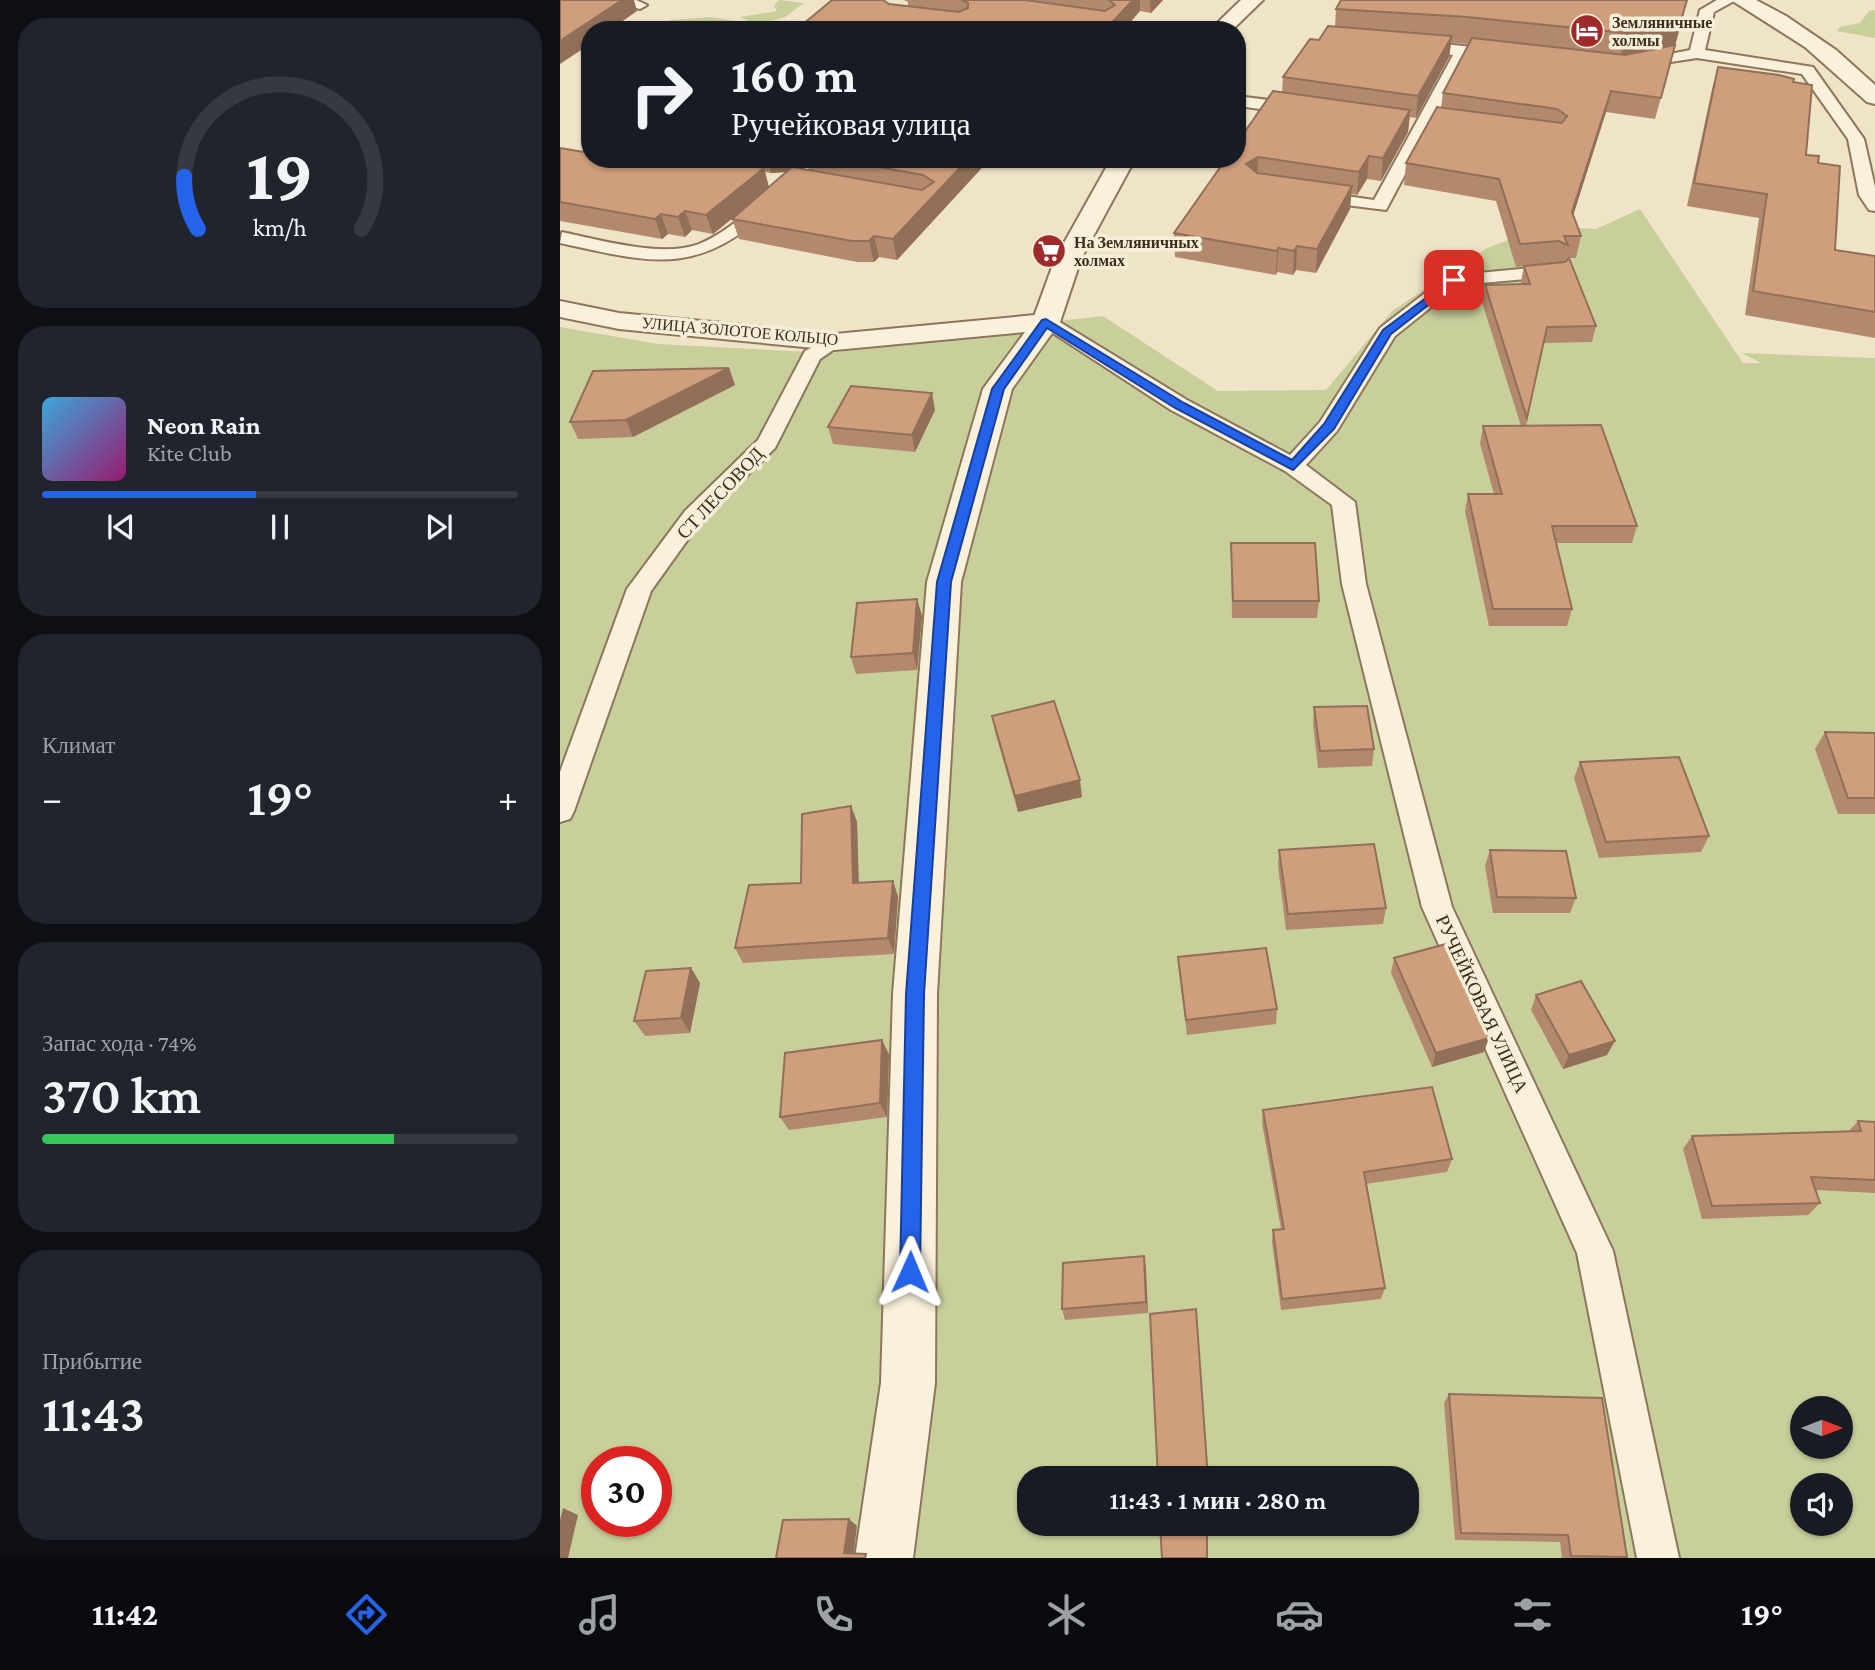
<!DOCTYPE html>
<html lang="ru">
<head>
<meta charset="utf-8">
<style>
	:root { --surface:#171b24; --page:#20242c; --text:#f1f3f6; --muted:#9ea1a6; --line:#363941; --accent:#2563eb }
	body { margin:0; font-family:"Crimson Pro",serif; background:var(--page); color:var(--text); height:100vh; display:flex; flex-direction:column; font-size:26px; white-space:nowrap }
	* { box-sizing:border-box; margin:0 }
	p { font-size:23px; color:var(--muted) }
	.icon { flex:none; width:38px; height:38px; fill:none; stroke:currentColor; stroke-width:2; stroke-linecap:round; stroke-linejoin:round }
	.map { position:relative; flex:1; overflow:hidden }
	.sheet { display:flex; flex-direction:column; gap:18px; padding:18px; background:#0d0f14; width:560px }
	.sheet>* { flex:none }
	.top-card { position:absolute; left:21px; top:21px; width:665px; height:147px; border-radius:28px; box-shadow:0 2px 5px #0004; background:#171b24; color:var(--text); overflow:hidden }
	.needle { width:46px; rotate:90deg }
	.fabs { position:absolute; left:1230px; top:1396px; display:grid; gap:14px }
	.fabs a { display:grid; place-items:center; width:63px; height:63px; border-radius:50%; background:var(--surface); box-shadow:0 2px 5px #0004; font-size:35px }
	.speed { position:absolute; left:21px; top:1446px; display:flex; gap:14px; font-size:35px; font-weight:700; text-align:center }
	.speed>* { display:grid; place-content:center; width:91px; height:91px; border-radius:50%; background:var(--surface); box-shadow:0 2px 5px #0004; line-height:1 }
	.speed .limit { border:10px solid #d22; background:#fff; color:#111 }
	.pin { position:absolute; display:grid; place-items:center; width:60px; height:60px; color:#fff; margin:-30px; border-radius:14px; box-shadow:0 4px 10px #0006 }
	.me { position:absolute; width:77px; margin:-38px; rotate:1deg; stroke-linejoin:round; filter:drop-shadow(0 0 5px #0008) }
	.turn { display:flex; align-items:center; gap:24px; height:147px; padding:0 35px; font-size:32px }
	.turn .icon { width:91px; height:91px; stroke-width:2.5 }
	.turn b { display:block; font-size:49px; line-height:60px }
	.big { font-size:52px; font-weight:600; line-height:1.1 }
	.sheet .widget { flex:1; display:flex; flex-direction:column; justify-content:center; gap:10px; min-width:0; padding:0 24px; border-radius:28px; background:var(--page) }
	.sheet .dial { align-items:center; gap:0 }
	.dial svg { height:182px; overflow:visible; fill:none; stroke:var(--line); stroke-width:7; stroke-linecap:round; text-anchor:middle }
	.dial text { fill:var(--text); stroke:none }
	.song { display:flex; align-items:center; gap:21px }
	.cover { width:84px; height:84px; border-radius:10px; background:linear-gradient(135deg,hsl(200 70% 55%),hsl(320 70% 35%)) }
	.played { height:7px; border-radius:4px; background:linear-gradient(90deg,var(--accent) 45%,var(--line) 45%) }
	.keys { display:flex; justify-content:space-around; direction:ltr }
	.heat { display:flex; justify-content:space-between; align-items:center; font-size:38px; direction:ltr }
	.charge { height:10px; border-radius:5px; background:linear-gradient(90deg,#34c759 74%,var(--line) 0) }
	.trip { position:absolute; left:457px; top:1466px; width:402px; height:70px; border-radius:28px; background:var(--surface); box-shadow:0 2px 5px #0004; font-weight:600; line-height:70px; text-align:center }
	.dock { display:flex; height:112px; justify-content:space-around; align-items:center; background:#090b0e; color:var(--muted) }
	.dock .icon { width:49px; height:49px }
	.dock .selected { color:var(--accent) }
	.dock b { font-size:32px; color:var(--text) }
	main { display:flex; flex:1; min-height:0 }
	.map>svg:first-child { display:block }
	.green { fill:#c9cf9b; fill-rule:evenodd }
	.lines { fill:none; stroke-linecap:round; stroke-linejoin:round }
	.service-casing { stroke:#8d765c; stroke-width:4 }
	.minor-casing { stroke:#8d765c; stroke-width:4 }
	.tertiary-casing { stroke:#8d765c; stroke-width:4 }
	.service { fill:#faf1dc; fill-rule:evenodd }
	.minor { fill:#faf1dc; fill-rule:evenodd }
	.tertiary { fill:#faf1dc; fill-rule:evenodd }
	.wall { fill:#b2896c }
	.shaded-wall { fill:#916f58 }
	.building { fill:#cf9f7d; stroke:#916f58; stroke-width:2 }
	.route { fill:#2563eb; stroke:#184099; stroke-width:2 }
	.labels { text-anchor:middle; dominant-baseline:central; stroke-width:7; stroke-linejoin:round; paint-order:stroke }
	.far-poi-label { font-size:16px; font-weight:bold; fill:#3d2e20; stroke:#f7eed8; text-anchor:start }
	.far-street-label { font-size:16px; fill:#3d2e20; stroke:#f7eed8 }
	.street-label { font-size:19px; fill:#3d2e20; stroke:#f7eed8 }
</style>
</head>
<body>
<main>
<section class="sheet">
<div class="widget dial"><svg viewBox="0 0 100 80">
<path d="M14 69A42 42 0 1 1 86 69"/>
<path d="M14 69A42 42 0 0 1 8 46" stroke="#2563eb"/>
<text x="50" y="56" font-size="32" font-weight="700">19</text>
<text x="50" y="72" font-size="11">km/h</text>
</svg></div>
<div class="widget">
<div class="song"><i class="cover"></i><div><b>Neon Rain</b><p>Kite Club</p></div></div>
<div class="played"></div>
<div class="keys"><svg class="icon" aria-label="previous" viewBox="0 0 24 24"><path d="M18 5L8 12l10 7zM5 5v14"/></svg><svg class="icon" aria-label="pause" viewBox="0 0 24 24"><path d="M8 5v14M16 5v14"/></svg><svg class="icon" aria-label="next" viewBox="0 0 24 24"><path d="M6 5l10 7-10 7zM19 5v14"/></svg></div>
</div>
<div class="widget"><p>Климат</p>
<div class="heat"><a>−</a><b class="big">19°</b><a>+</a></div>
</div>
<div class="widget"><p>Запас хода · 74%</p><b class="big">370 km</b><div class="charge"></div></div>
<div class="widget"><p>Прибытие</p><b class="big">11:43</b></div>
</section>
<div class="map">
<svg width="1315" height="1558" viewBox="0 0 1315 1558">
	<rect width="100%" height="100%" fill="#f0e4c8"/>
	<path class="green" d="M219 0 244 3 225 17 197 25 180 17 217 11 214 6Z
		M1315 10V38L1277 31 1280 27 1300 23 1309 11Z
		M151 17 181 22 187 30H97L111 20Z
		M1080 209 1183 363H1201L1181 353 1315 358V1558H0V327L98 344 271 353 427 329 543 316 658 391 766 390 832 311 925 249 984 226 1036 229ZM1242 1409H1281V1447H1242ZM37 1461H96V1521H37ZM469 1479H847V1524H469ZM1242 1486H1281V1524H1242Z"/>
	<g class="lines">
		<g class="service-casing">
			<path id="service" d="M46 0H76L87 5 80 9Z
				M1157 0H1176L1154 12 1145 50 1253 67 1304 139 1315 187V211L1309 210 1299 195 1288 139 1242 74 1137 58 1071 68V62L1130 50 1140 10Z
				M854 41 942 50 950 55 942 60 908 56 826 210 746 200 743 196 746 192 752 191 814 200 893 55 849 49 846 46Z
				M677 96 741 104 749 109 741 114 677 106Z
				M243 159H261C249 176 230 190 215 205 138 277 96 264 0 243L2 232C40 240 102 258 139 244 180 227 211 188 243 159Z
				M994 266 1004 272 1001 276 899 285 835 336 777 431 746 465 795 502 806 584 892 907 1053 1251 1119 1558H1077L1017 1253 862 907 782 584 772 505 725 471 611 410 476 322 479 318H493L627 400 730 455 760 422 820 328 887 276Z
				M275 336 285 342 260 359 215 448 141 521 91 591 14 811 10 819 0 822V772L67 589 125 511 198 440 245 351Z"/>
		</g>
		<g class="minor-casing">
			<path id="minor" d="M1171 0H1196L1226 16 1276 50 1315 85V104L1307 102 1245 47Z
				M0 301 59 313 275 334 486 314 496 316 500 322 452 389 401 582 377 994 375 1383 353 1558H295L321 1383 333 994 367 582 423 389 465 332 275 350 59 329 0 317Z"/>
		</g>
		<g class="tertiary-casing">
			<path id="tertiary" d="M681 0H703L672 30H650Z
				M551 159H575L521 259 500 322 496 328H476L472 322 495 259Z"/>
		</g>
		<use href="#service" class="service"/>
		<use href="#minor" class="minor"/>
		<use href="#tertiary" class="tertiary"/>
	</g>
	<path class="wall" d="M344 0H603L591 13 580 11 236 30 325 1 329 4 348 6V2Z
		M1127 0 1095 119 1046 112 1013 215 1021 236 1016 258H1009L1036 326 1032 342 983 343 966 426 1077 526 1072 543H996L1012 609 1007 626H929L905 511 908 494H934L920 444 923 426H961L922 302 925 285H961V282L964 266 956 267 936 201 844 185 846 163 881 108 883 93 909 44 891 43 889 57 856 118 850 117 848 132 821 181 807 179 797 195 791 194 790 209 756 273 736 270 733 275 717 272 716 275 615 257 614 233 722 92 723 77 759 40 775 27 776 9Z
		M1158 67 1233 82 1246 155 1258 163 1275 250 1315 256V338L1185 315 1199 218 1127 206 1152 89Z
		M0 148 30 159H240L226 172 211 173 205 172 209 187 249 171 247 159H430L337 260 319 257 314 262H297L179 239 172 219 188 206 153 234 132 230 125 237 108 234 102 239 0 221Z
		M169 368 175 385 73 437 18 439 10 422Z
		M375 410 355 452 273 444 268 427Z
		M671 543 759 601 757 618H672Z
		M357 599 362 616 357 670 296 674 291 657Z
		M754 707 814 749 812 766 758 768 753 724Z
		M432 716 522 797 458 812 435 732Z
		M1265 732 1315 733V814H1278L1255 749Z
		M1020 762 1149 836 1141 852 1039 858 1014 778Z
		M291 806 297 822 299 883 333 881 338 897 334 954 183 963 175 948 241 883Z
		M719 850 826 908 823 924 726 930 718 866Z
		M930 850 1016 898 1010 913H933L925 866Z
		M618 957 717 1009 716 1024 627 1035 619 972Z
		M834 958 924 1052 872 1067 831 973Z
		M131 968 140 983 130 1033 85 1036 74 1021Z
		M976 995 1047 1055 1003 1069 971 1010Z
		M329 1054 327 1117 229 1130 220 1117Z
		M703 1110 892 1159 887 1172 806 1184 825 1288 821 1299 721 1310 712 1242 713 1230 721 1229 702 1123Z
		M1298 1121 1315 1122V1193L1256 1190 1260 1203 1248 1215 1142 1219 1123 1149 1132 1136 1289 1131Z
		M584 1256 588 1313 505 1320 502 1309Z
		M889 1394 1067 1557 1065 1558H1002L1000 1542 895 1540 884 1403Z"/>
	<path class="shaded-wall" d="M62 0H74L77 11 50 30H30V44L0 64V41Z
		M573 0H580V11L564 30H545Z
		M590 0H603L591 13Z
		M1124 13 1095 119 1113 50 1060 60 1066 33Z
		M892 36 889 57 856 118 858 96Z
		M1051 91 1046 112 1007 235 1012 212Z
		M850 110 848 132 821 181 823 158Z
		M809 156 807 179 797 195 799 172Z
		M698 157 697 180 686 164Z
		M207 159H240L226 172 211 173Z
		M408 159H430L337 260 333 239Z
		M204 168 209 188 153 234 146 215Z
		M792 186 790 209 756 273 757 249Z
		M125 211 132 230 125 237 118 217Z
		M101 214 108 234 102 239 95 219Z
		M314 236 319 257 314 262 309 241Z
		M737 246 736 270 733 275 734 251Z
		M718 248 717 272 716 275 717 251Z
		M169 368 175 385 73 437 66 420Z
		M372 393 375 410 355 452 352 435Z
		M357 599 362 616 357 670 353 653Z
		M520 780 522 797 458 812 455 796Z
		M291 806 297 822 299 898 293 883Z
		M333 881 338 897 334 954 328 938Z
		M131 968 140 983 130 1033 121 1018Z
		M929 1038 924 1052 872 1067 876 1053Z
		M322 1040 329 1054 327 1117 320 1103Z
		M1055 1041 1047 1055 1003 1069 1009 1055Z
		M584 1256 586 1268 588 1313 586 1302Z
		M3 1508 18 1515 8 1558H0V1520Z
		M289 1519 297 1526 293 1558 284 1553Z"/>
	<path class="building" d="M0 0H62L0 41Z
		M272 0H323L329 4 399 12 408 8V3L402 0H465L545 11 555 5 549 0H573L545 30H236Z
		M781 0H1127L1120 24 1066 33 907 17 776 9Z
		M768 26 892 36 858 96 723 77 750 39 759 40Z
		M912 38 1065 55 1115 45 1101 98 1051 91 1012 212 1021 236H1004L1008 245 999 241 960 244 939 179 846 163 877 107 1002 123 1007 116 997 109 883 93Z
		M1158 67 1219 75 1234 79 1233 82 1252 85 1246 155 1259 156 1258 163 1280 166 1275 250 1315 256V312L1193 291 1207 194 1134 183Z
		M713 91 850 110 823 158 809 156 799 172 698 157 686 164 697 173 792 186 757 249 737 246 734 251 718 248 717 251 614 233 666 159H677V143Z
		M0 148 30 153V159H145L204 168 146 215 125 211 118 217 101 214 95 219 0 202Z
		M274 159H408L333 239 314 236 309 241H292L172 219 232 167 362 190 374 182 363 175Z
		M1009 258 1036 326 987 327 967 418 925 285 970 284 964 266 1005 262Z
		M169 368 66 420 10 422 33 371Z
		M291 386 372 393 352 435 268 427Z
		M1041 425 1077 526H992L1012 609H933L908 494H942L923 426Z
		M671 543H755L759 601H673Z
		M357 599 353 653 291 657 297 603Z
		M494 701 520 780 455 796 432 716Z
		M807 706 814 749 760 751 754 707Z
		M1265 732 1315 733V798H1288Z
		M1119 757 1149 836 1046 842 1020 762Z
		M291 806 293 883 333 881 328 938 175 948 189 885 241 883 242 814Z
		M814 844 826 908 728 914 719 850Z
		M930 850 1006 851 1016 898 937 897Z
		M886 944 929 1038 876 1053 834 958Z
		M706 948 717 1009 626 1020 618 957Z
		M131 968 121 1018 74 1021 86 971Z
		M1021 981 1055 1041 1009 1055 976 995Z
		M322 1040 320 1103 220 1117 225 1053Z
		M872 1087 892 1159 804 1172 825 1288 722 1299 713 1230 724 1229 703 1110Z
		M1298 1121 1315 1122V1180L1251 1177 1260 1203 1152 1206 1132 1136 1301 1131Z
		M584 1256 586 1302 502 1309 503 1263Z
		M636 1309 648 1479H598L590 1314Z
		M889 1394 1042 1398 1067 1557 1011 1556 1008 1535 901 1533Z
		M289 1519 284 1553 306 1554 305 1558H216L223 1520Z
		M600 1524H647V1558H602Z"/>
	<path class="route" d="M894 277 898 278V282L831 334 774 429 733 470 615 408 487 328 444 389 391 582 364 994 360 1272 357 1279 350 1282 343 1279 340 1272 346 994 377 582 432 389 482 320 486 319 624 403 732 460 764 424 823 330Z"/>
	<defs>
		<g id="hotel-disc" transform="scale(1.75)"><circle r="9.5" fill="#9e2a2b" stroke="#f7eed8"/><path d="M-6-4.5h1.5V1H6V5H4.5V3h-9V5H-6ZM-4 0a1.8 1.8 0 1 1 3.6 0ZM.5 0V-2.5h3Q6-2.5 6 0Z" fill="#fff"/></g>
		<g id="supermarket-disc" transform="scale(1.75)"><circle r="9.5" fill="#9e2a2b" stroke="#f7eed8"/><path d="M-6-5.5h2.5l.6 2H6L4.5 2H-2.5L-4.4-4H-6ZM-1.5 3.2a1.3 1.3 0 1 0 .1 0ZM3 3.2a1.3 1.3 0 1 0 .1 0Z" fill="#fff"/></g>
	</defs>
	<g fill-rule="evenodd">
		<use href="#hotel-disc" x="1027" y="31"/>
		<use href="#supermarket-disc" x="489" y="251"/>
	</g>
	<g class="labels">
		<g class="far-poi-label">
			<text x="1052" y="22">Земляничные<tspan x="1052" dy="18">холмы</tspan></text>
			<text x="514" y="242">На Земляничных<tspan x="514" dy="18">холмах</tspan></text>
		</g>
		<g class="far-street-label">
			<text transform="translate(180 331) rotate(5)">УЛИЦА ЗОЛОТОЕ КОЛЬЦО</text>
		</g>
		<g class="street-label">
			<text transform="translate(160 493) rotate(-47)">СТ ЛЕСОВОД</text>
			<text transform="translate(922 1004) rotate(65)">РУЧЕЙКОВАЯ УЛИЦА</text>
		</g>
	</g>
</svg>
<div class="fabs">
<a><svg class="needle" viewBox="-14 -14 28 28"><path d="M0-13l5 13h-10z" fill="#e53935"/><path d="M0 13l5-13h-10z" fill="#9ea1a6"/></svg></a>
<a><svg class="icon" aria-label="sound" viewBox="0 0 24 24"><path d="M4 9h4l5-4v14l-5-4H4zM17 9q2 3 0 6"/></svg></a>
</div>
<div class="speed"><div class="limit">30</div></div>
<div class="pin" style="left:894px;top:280px;background:#d93025"><svg class="icon" aria-label="arrive" viewBox="0 0 24 24"><path d="M6 21V4h12l-3 4 3 4H6"/></svg></div>
<svg class="me" style="left:350px;top:1272px" viewBox="-20 -20 40 40"><path d="M0-17L14 15 0 8-14 15z" fill="#2563eb" stroke="#fff" stroke-width="4"/></svg>
<div class="trip">11:43 · 1 мин · 280 m</div>
<div class="top-card">
<div class="turn"><svg class="icon" aria-label="right" viewBox="0 0 24 24"><path d="M7 20v-9h11M14 6l5 5-5 5"/></svg><div><b>160 m</b>Ручейковая улица</div></div>
</div>
</div>
</main>
<nav class="dock">
<b>11:42</b>
<svg class="icon selected" aria-label="directions" viewBox="0 0 24 24"><path d="M12 3l9 9-9 9-9-9zM9 14v-3h6M13 9l2 2-2 2"/></svg>
<svg class="icon" aria-label="music" viewBox="0 0 24 24"><path d="M9 18V5l10-2v13"/><circle cx="6" cy="18" r="3"/><circle cx="16" cy="16" r="3"/></svg>
<svg class="icon" aria-label="phone" viewBox="0 0 24 24"><path d="M5 4h4l2 5-3 2q2 4 5 5l2-3 5 2v4C11 20 4 13 5 4z"/></svg>
<svg class="icon" aria-label="climate" viewBox="0 0 24 24"><path d="M12 3v18M4 7l16 10M4 17L20 7"/></svg>
<svg class="icon" aria-label="car" viewBox="0 0 24 24"><path d="M5 17H2v-5l4-1 3-4h7l3 4 3 1v5h-3M9 17h6M6 11h13"/><circle cx="7" cy="17" r="2"/><circle cx="17" cy="17" r="2"/></svg>
<svg class="icon" aria-label="filters" viewBox="0 0 24 24"><path d="M4 7h16M4 17h16"/><circle cx="9" cy="7" r="2"/><circle cx="15" cy="17" r="2"/></svg>
<b>19°</b>
</nav>
</body>
</html>
